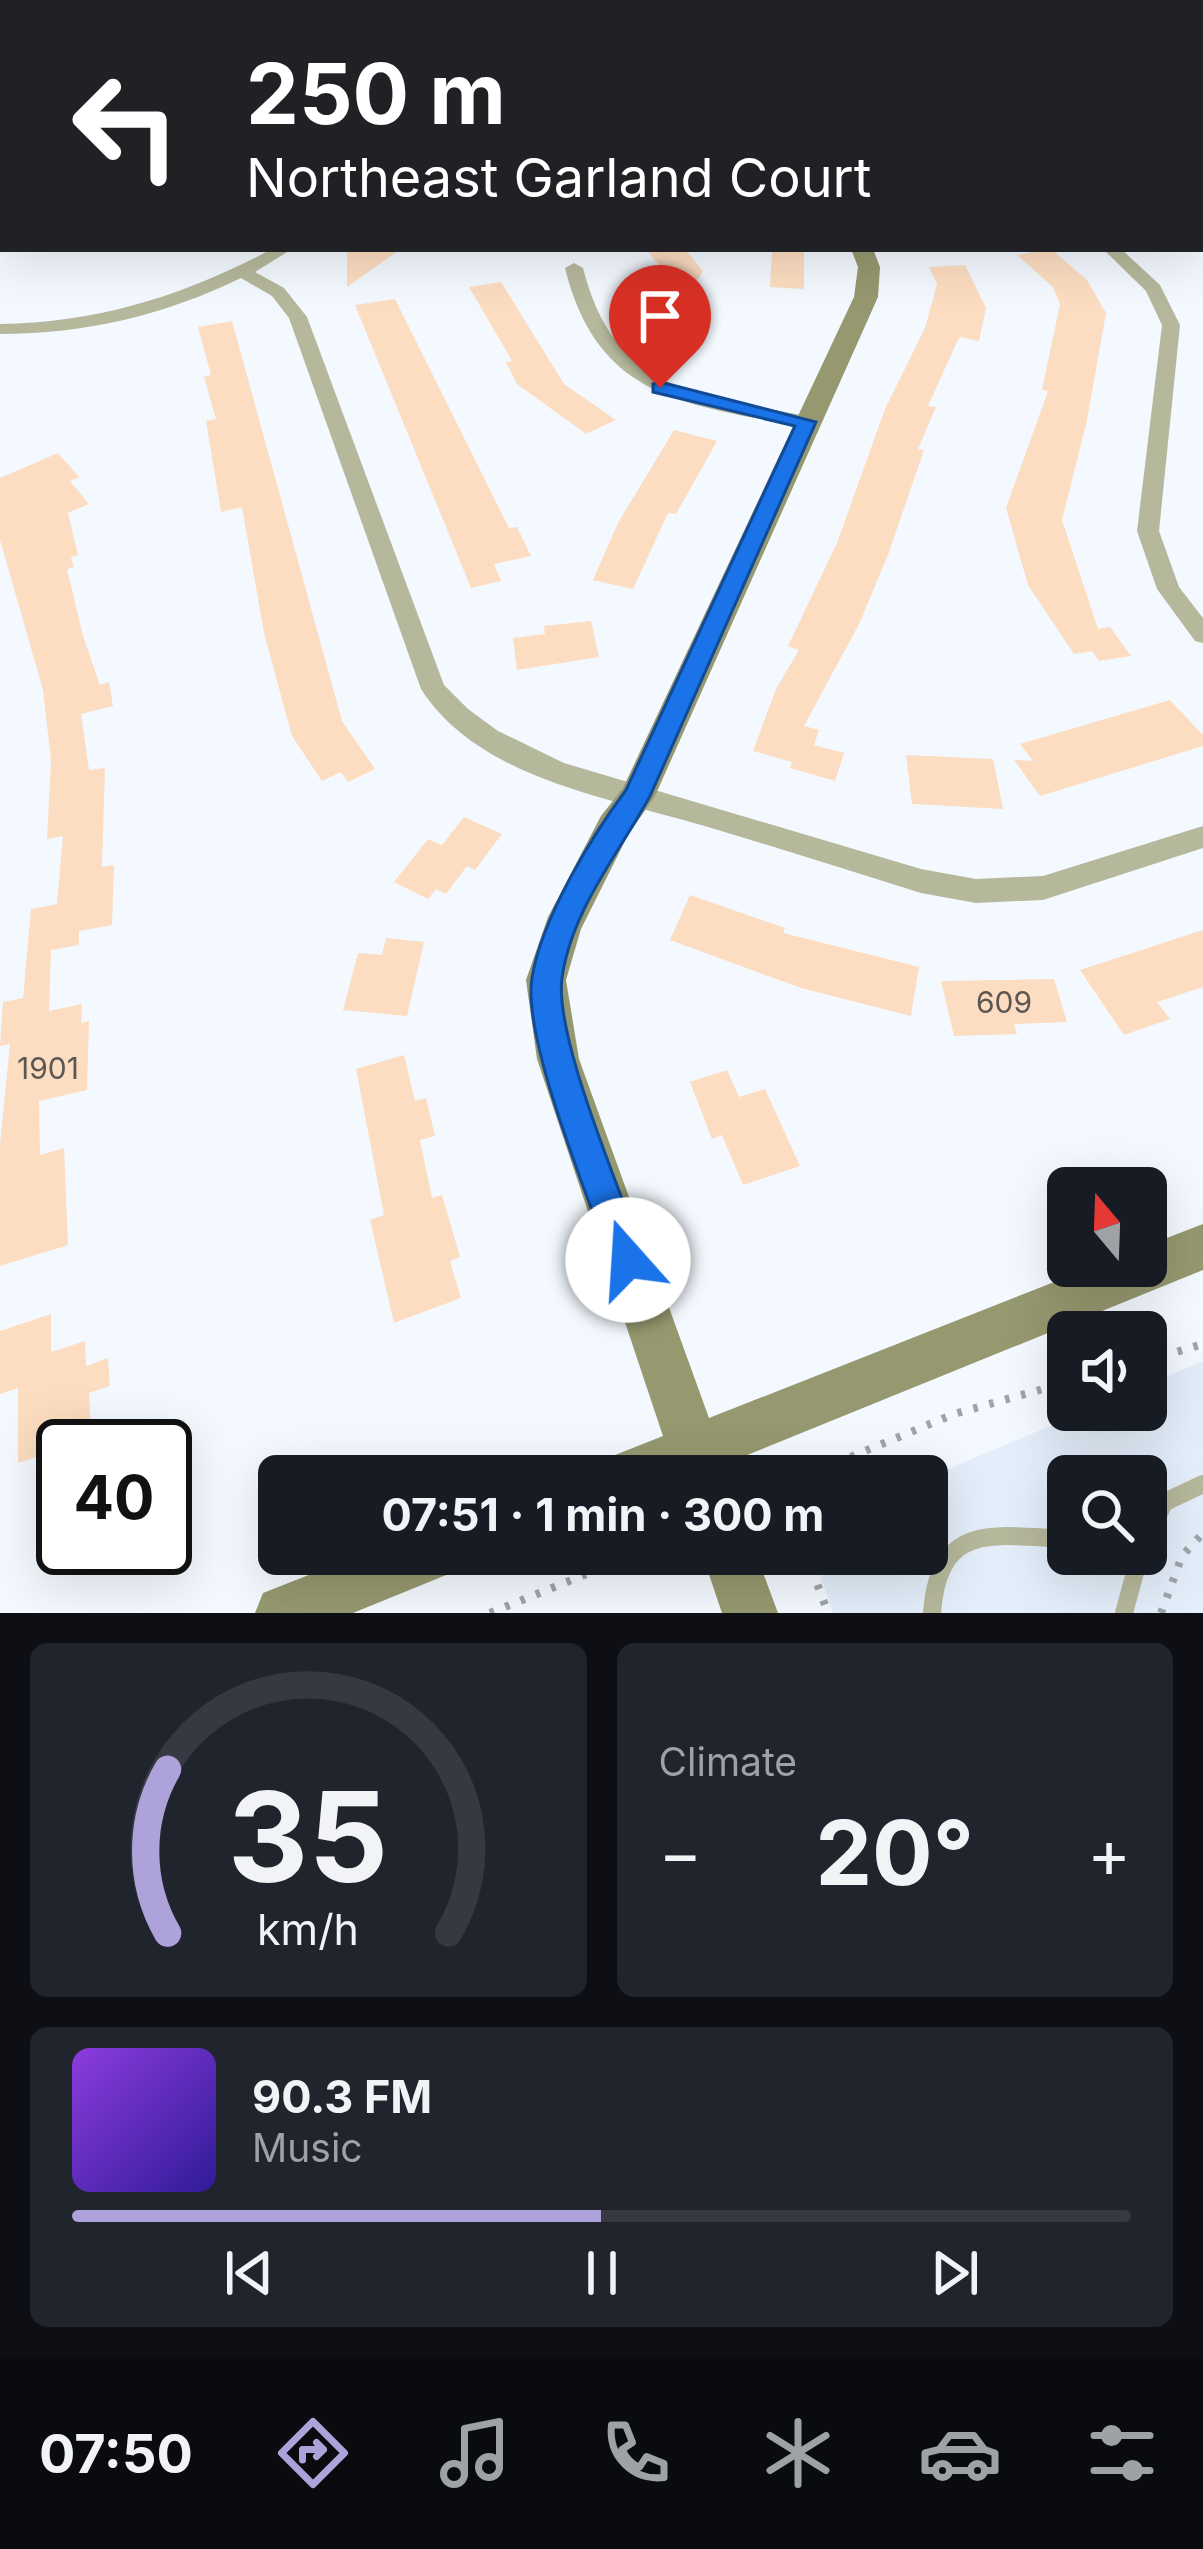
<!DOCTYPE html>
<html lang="en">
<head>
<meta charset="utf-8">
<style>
	:root { --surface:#171b24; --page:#20242c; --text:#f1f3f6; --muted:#9ea1a6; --line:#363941; --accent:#aea2da }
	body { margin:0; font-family:Inter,sans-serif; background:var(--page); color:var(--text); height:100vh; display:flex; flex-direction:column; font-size:45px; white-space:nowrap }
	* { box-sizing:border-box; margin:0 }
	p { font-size:39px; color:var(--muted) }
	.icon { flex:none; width:66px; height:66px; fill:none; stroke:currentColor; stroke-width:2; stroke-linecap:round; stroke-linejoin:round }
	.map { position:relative; height:1613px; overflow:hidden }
	.panel { display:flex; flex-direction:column; gap:30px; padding:30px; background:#0d0f14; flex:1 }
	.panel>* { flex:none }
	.top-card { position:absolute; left:0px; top:0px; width:1203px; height:252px; box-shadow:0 12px 48px #0002; background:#202124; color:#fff; overflow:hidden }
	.needle { width:78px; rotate:341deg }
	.tools { position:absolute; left:1047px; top:1167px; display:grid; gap:24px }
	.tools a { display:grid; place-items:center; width:120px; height:120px; border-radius:18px; background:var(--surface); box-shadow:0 12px 48px #0002; font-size:60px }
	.speed { position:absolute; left:36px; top:1419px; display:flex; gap:24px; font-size:60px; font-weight:700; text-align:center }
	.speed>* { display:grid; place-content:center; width:156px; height:156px; border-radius:50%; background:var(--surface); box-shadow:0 12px 48px #0002; line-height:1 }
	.speed .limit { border:6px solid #111; border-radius:18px; background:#fff; color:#111 }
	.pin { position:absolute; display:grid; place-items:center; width:102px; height:102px; color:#fff; margin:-123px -51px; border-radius:50% 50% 50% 0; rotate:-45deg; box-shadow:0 0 12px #0007 }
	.pin .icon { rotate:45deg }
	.me { position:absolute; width:132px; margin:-66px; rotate:341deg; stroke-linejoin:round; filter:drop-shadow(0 0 9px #0008) }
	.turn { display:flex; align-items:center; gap:42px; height:252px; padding:0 48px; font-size:54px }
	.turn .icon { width:156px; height:156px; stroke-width:2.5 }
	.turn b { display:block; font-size:84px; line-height:102px }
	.big { font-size:90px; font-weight:700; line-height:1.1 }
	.panel .card { flex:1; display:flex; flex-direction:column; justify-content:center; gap:18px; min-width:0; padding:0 42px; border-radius:18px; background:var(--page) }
	.panel .dial { align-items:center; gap:0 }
	.dial svg { height:312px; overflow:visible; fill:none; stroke:var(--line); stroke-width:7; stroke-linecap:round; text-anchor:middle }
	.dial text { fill:var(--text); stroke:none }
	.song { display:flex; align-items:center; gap:36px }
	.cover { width:144px; height:144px; border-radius:18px; background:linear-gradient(135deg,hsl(270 70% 55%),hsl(250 70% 35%)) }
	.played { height:12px; border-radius:6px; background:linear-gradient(90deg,var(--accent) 50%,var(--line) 50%) }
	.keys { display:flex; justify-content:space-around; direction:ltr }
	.heat { display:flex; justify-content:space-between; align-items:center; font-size:66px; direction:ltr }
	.panel .tiles { flex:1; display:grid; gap:30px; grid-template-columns:1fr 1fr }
	.card:last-child { grid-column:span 2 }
	.trip { position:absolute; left:258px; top:1455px; width:690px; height:120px; border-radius:18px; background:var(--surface); box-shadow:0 12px 48px #0002; font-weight:700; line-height:120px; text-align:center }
	.dock { display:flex; height:192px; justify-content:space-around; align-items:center; background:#090b0e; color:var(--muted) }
	.dock .icon { width:84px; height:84px }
	.dock .on { color:var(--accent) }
	.dock b { font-size:54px; color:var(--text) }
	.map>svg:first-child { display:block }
	.built { fill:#e3eefa; fill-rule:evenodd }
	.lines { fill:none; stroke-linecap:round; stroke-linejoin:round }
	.stream { stroke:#afd4fb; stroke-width:4.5 }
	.building { fill:#fcddc1 }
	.path { stroke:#9fa4a9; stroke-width:8; stroke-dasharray:4.5 12; stroke-linecap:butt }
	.lane { stroke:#b6b89c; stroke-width:18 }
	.street { fill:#b6b89c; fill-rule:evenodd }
	.secondary { fill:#96986f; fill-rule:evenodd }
	.route { fill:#1a73e8; stroke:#114b97; stroke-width:3 }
	.labels { text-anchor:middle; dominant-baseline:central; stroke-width:9; stroke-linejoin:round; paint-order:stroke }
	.number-label { font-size:30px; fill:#5d5752 }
</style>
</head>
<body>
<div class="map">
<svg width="1203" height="1613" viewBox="0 0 1203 1613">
	<rect width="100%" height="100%" fill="#f3f9ff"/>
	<path class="built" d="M1203 1361V1613H833L822 1581 821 1554H927V1478L1088 1410H1146V1385ZM1068 1476H1146V1554H1068Z"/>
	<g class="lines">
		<path class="stream" d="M700 0 752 3"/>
	</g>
	<path class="building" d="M347 249H401L347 287Z
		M646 249H685L703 271 674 317 636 310 663 270Z
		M772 249H804V289L770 287Z
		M1051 249 1087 280 1106 313 1087 420 1062 520 1098 629 1110 627 1131 656 1099 661 1092 651 1074 654 1028 585 1006 508 1048 391 1042 390 1060 304 1053 287 1017 255Z
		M965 265 986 308 979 341 960 337 956 344 928 406 936 407 918 449 924 450 888 555 859 624 804 726 819 730 814 745 844 753 835 781 790 768 792 762 753 751 776 689 799 650 788 646 837 543 885 409 925 328 937 284 929 267Z
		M501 282 564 384 616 420 586 434 517 384 506 362 512 361 469 287Z
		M395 299 509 528 517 527 531 556 494 564 501 581 471 588 355 305Z
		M232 321 342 721 375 769 348 782 341 772 322 781 292 736 264 633 242 507 221 512 206 421 216 419 204 377 211 375 198 327Z
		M674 430 717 441 676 514 668 513 633 589 593 580 618 523Z
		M58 453 79 477 70 481 89 504 68 513 78 555 71 557 74 567 67 569 83 636 100 685 109 682 113 706 81 714 89 770 105 768 102 867 114 865 112 925 79 931V945L51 950 49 1011 82 1004 81 1023 89 1021 87 1090 39 1101 40 1155 64 1148 68 1245 0 1266V1145L10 1044 0 1046 3 1002 23 998 31 909 57 904 63 836 47 839 51 761 43 690 0 540V478Z
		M591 621 599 657 517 670 513 638 545 634 544 626Z
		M1170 700 1203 735V746L1040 796 1014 760 1033 761 1020 744Z
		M906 755 993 759 1003 809 912 804Z
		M464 817 502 834 475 870 467 866 446 894 436 889 428 899 394 882 428 839 442 845Z
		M690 895 785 928 783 933 919 967 911 1016 801 988 670 940Z
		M1203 930V987L1157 1002 1170 1019 1124 1035 1080 970Z
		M386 938 424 942 407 1016 343 1010 358 953 382 955Z
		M1054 979 1067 1022 1014 1024 1017 1034 954 1036 941 981Z
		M404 1055 415 1101 426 1098 435 1136 420 1140 432 1198 442 1195 460 1257 450 1261 461 1298 394 1323 370 1220 384 1215 356 1069Z
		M727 1070 739 1097 765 1089 800 1166 743 1185 722 1135 712 1139 690 1082Z
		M51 1314V1352L85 1341 86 1366 108 1358 110 1386 89 1393 91 1439 18 1463V1388L0 1394V1331Z"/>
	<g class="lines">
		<path class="path" d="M1146 1361 1203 1344
			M805 1476 954 1414 1068 1382
			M806 1554 828 1613
			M490 1613 636 1554
			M1161 1613 1182 1556 1203 1533"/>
		<path class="lane" d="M1146 1511 1203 1484
			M1146 1539 1163 1505
			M932 1613C939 1520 994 1536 1068 1539
			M1124 1613 1140 1554"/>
		<path class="street" d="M272 249H292L255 272 284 288 307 317 444 685 468 709 498 731 564 763 921 869 976 879 1043 876 1203 826V848L1043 900 976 903 921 893C850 871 779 848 708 827 613 798 479 780 421 689L289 318 272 296 241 278C165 315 85 334 0 334V324C98 323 186 295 272 249Z
			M1103 249H1121L1160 285 1180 325 1159 531 1179 587 1203 618V643L1195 641 1157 589 1137 531 1162 325 1146 291Z
			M574 263 583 268C615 393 695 394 806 416L816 422 806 428C689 404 598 402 565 268Z"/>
		<path class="secondary" d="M393 0H409L411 3H395Z
			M851 249H873L880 267 878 297 655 796 628 835 581 929 566 980 579 1059 709 1418 1095 1266H1146V1246L1203 1224V1270L725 1464 729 1476H603L610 1457 663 1436 537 1059 526 980 548 917 601 816 623 788 854 297 858 267Z
			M362 1554H459L451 1573 353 1613H255L263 1593Z
			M702 1554H756L778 1613H722Z"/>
	</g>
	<path class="route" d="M660 382 816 422 650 796C619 853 571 911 562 978 554 1038 623 1197 645 1260L640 1272 628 1278 615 1272 610 1260C588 1196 522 1038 532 978 541 920 591 837 626 790L795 426 653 392V384Z"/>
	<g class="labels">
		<g class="number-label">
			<text x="1004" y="1002">609</text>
			<text x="48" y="1068">1901</text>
		</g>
	</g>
</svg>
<div class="tools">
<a><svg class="needle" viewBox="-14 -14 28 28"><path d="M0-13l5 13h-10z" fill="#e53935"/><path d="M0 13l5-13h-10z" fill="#9ea1a6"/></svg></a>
<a><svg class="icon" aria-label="sound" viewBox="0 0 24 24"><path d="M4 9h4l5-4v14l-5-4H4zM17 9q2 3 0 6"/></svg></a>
<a><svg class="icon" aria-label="search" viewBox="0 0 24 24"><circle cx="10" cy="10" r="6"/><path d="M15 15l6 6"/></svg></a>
</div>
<div class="speed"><div class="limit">40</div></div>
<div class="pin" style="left:660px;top:388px;background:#d93025"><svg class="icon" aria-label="arrive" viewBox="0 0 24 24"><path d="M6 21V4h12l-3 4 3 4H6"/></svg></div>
<svg class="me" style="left:628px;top:1260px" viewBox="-20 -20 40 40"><circle r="19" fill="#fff"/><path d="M0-13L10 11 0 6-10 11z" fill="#1a73e8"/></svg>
<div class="trip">07:51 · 1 min · 300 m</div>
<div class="top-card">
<div class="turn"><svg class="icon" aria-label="left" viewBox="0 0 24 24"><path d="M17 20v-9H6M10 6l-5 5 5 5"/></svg><div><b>250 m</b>Northeast Garland Court</div></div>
</div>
</div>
<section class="panel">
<div class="tiles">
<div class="card dial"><svg viewBox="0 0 100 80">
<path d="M14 69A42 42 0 1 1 86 69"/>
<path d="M14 69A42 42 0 0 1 14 27" stroke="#aea2da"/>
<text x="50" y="56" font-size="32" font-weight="700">35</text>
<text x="50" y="72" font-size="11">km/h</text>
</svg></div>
<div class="card"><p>Climate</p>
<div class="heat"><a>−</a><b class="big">20°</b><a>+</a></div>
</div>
<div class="card">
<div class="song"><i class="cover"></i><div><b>90.3 FM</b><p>Music</p></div></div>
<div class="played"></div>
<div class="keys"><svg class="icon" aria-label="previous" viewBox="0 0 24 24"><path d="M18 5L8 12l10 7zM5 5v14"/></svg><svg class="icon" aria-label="pause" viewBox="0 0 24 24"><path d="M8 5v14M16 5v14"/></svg><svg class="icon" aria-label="next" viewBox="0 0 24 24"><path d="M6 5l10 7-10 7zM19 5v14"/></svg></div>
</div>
</div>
</section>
<nav class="dock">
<b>07:50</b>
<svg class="icon on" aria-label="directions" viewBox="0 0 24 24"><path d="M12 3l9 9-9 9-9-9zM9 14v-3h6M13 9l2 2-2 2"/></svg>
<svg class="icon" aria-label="music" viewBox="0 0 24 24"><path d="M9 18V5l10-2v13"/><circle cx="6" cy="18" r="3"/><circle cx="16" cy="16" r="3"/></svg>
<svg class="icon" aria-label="phone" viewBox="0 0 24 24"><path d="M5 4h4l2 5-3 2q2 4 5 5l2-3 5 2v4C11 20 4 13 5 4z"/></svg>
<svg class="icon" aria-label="climate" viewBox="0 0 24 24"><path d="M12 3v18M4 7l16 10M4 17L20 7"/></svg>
<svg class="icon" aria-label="car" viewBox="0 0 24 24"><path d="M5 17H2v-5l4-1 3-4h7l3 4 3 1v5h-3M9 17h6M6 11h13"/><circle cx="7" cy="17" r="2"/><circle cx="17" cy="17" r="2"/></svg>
<svg class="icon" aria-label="filters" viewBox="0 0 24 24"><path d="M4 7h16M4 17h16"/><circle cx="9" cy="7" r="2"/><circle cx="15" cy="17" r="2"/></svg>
</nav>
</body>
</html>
